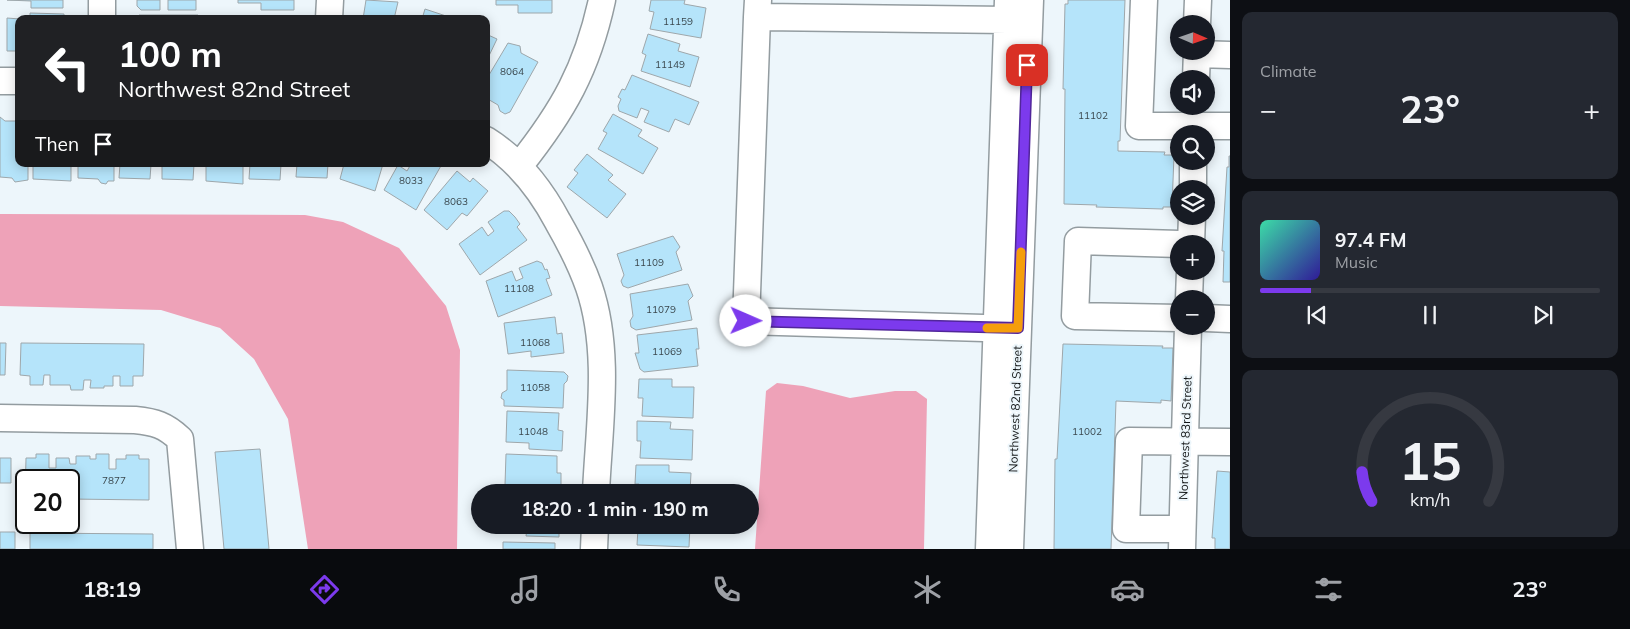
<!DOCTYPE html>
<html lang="en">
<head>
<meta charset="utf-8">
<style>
	:root { --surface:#171b24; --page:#242831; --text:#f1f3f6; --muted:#9ea1a6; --line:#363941; --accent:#7c3aed }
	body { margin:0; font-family:Mulish,sans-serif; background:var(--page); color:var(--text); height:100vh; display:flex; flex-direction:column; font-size:19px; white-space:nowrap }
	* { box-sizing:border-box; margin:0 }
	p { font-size:16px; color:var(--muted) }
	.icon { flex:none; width:28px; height:28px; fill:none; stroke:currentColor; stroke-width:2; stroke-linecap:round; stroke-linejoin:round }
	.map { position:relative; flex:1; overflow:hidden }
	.panel { display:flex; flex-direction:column; gap:12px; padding:12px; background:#0d0f14; width:400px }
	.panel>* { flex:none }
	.guide { position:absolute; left:15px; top:15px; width:475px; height:152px; border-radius:10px; box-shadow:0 2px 12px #0003; background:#202124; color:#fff; overflow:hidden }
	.needle { width:32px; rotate:92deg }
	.buttons { position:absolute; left:1170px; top:15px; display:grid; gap:10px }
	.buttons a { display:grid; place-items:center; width:45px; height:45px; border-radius:50%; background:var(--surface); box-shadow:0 2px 12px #0003; font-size:25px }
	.speed { position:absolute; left:15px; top:469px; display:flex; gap:10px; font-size:25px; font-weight:700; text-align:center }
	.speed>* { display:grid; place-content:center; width:65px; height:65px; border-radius:50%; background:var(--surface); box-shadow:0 2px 12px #0003; line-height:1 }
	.speed .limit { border:2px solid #111; border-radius:8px; background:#fff; color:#111 }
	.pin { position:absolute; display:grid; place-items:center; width:42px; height:42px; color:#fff; margin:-21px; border-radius:10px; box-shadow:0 2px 8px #0006 }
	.me { position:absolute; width:55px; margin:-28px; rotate:91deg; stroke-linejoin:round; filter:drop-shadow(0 0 4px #0008) }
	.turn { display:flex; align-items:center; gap:18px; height:105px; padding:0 20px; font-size:22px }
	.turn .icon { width:65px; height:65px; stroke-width:2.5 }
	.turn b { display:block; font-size:35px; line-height:42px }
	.then { display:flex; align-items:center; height:48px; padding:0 20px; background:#0003; gap:10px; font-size:19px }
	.big { font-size:38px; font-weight:700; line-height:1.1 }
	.panel .card { flex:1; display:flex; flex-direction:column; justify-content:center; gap:8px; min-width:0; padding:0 18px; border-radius:10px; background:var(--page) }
	.panel .dial { align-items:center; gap:0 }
	.dial svg { height:130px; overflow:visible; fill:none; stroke:var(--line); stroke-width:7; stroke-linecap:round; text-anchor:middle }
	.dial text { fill:var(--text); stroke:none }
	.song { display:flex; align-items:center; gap:15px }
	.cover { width:60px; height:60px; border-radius:8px; background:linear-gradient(135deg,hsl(160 70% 55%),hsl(250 70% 35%)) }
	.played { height:5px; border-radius:2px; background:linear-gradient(90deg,var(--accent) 15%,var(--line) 15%) }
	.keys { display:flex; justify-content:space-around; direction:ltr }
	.heat { display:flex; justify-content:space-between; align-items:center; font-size:28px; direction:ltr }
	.trip { position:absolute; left:471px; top:484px; width:288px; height:50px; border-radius:25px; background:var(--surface); box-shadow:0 2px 12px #0003; font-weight:700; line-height:50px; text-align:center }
	.menu { display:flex; height:80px; justify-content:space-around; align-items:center; background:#090b0e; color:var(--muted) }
	.menu .icon { width:35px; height:35px }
	.menu .current { color:var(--accent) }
	.menu b { font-size:22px; color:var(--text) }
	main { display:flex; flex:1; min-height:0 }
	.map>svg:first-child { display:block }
	.water { fill:#eea2b8 }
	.building { fill:#b5e4fa; stroke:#9ea7ab }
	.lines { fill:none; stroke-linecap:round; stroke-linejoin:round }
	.minor-casing { stroke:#939ca0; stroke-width:29 }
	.minor { stroke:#fff; stroke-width:26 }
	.route-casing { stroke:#51269a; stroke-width:12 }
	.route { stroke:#7c3aed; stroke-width:9 }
	.slow { stroke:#f59e0b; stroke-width:9 }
	.labels { text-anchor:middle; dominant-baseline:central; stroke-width:4; stroke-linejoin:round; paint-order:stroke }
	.number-label { font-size:10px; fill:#3a484e }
	.street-label { font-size:12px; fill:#111415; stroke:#edf6fb }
</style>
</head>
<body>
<main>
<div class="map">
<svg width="1230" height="549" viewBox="0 0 1230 549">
	<rect width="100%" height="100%" fill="#edf6fb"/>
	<path class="water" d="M0 214 305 215 343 222 399 248 446 306 460 350 457 549H308L288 419 254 359 220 328 161 310 0 306Z
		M777 383 803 386 850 398 895 391H916L927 399 924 549H755L766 391Z"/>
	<path class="building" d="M7 0H63V8H31V1Z
		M137 0H160V10H141L137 6Z
		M168 0H196V10H168Z
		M238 0H294V10H261V3H238Z
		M366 0 398 2 394 19H363Z
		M496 0H552V13H518V5H496Z
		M651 0H685L684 4 706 8 701 38 650 29 654 12 649 11Z
		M1068 0H1125L1120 141H1118V151L1165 152 1164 155H1174L1172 207H1163V209L1096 207 1097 205 1064 204 1065 89H1063L1065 4H1068Z
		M425 9 452 18V19H422Z
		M30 13 64 14V19H30Z
		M139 15H198V19H139Z
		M234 16H294V19H234Z
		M7 18 20 19 19 51H7Z
		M486 34 497 39 486 62Z
		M648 34 680 44 678 51 699 57 690 87 641 71 646 55 642 53Z
		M508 43 520 46 521 53 538 62 510 112 505 114 500 111 498 105 486 98V80Z
		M632 75 699 102 689 125 675 119 669 132 644 122 649 111 641 108 637 118 619 111 618 106 621 99 618 97 622 89 625 90Z
		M613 114 642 130 638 136 658 148 643 174 598 149 607 133 603 131Z
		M0 117 5 121H19V164H28V180L15 182 12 178 0 177Z
		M587 154 613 175 608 180 626 194 607 218 567 187 578 173 574 170Z
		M1229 156H1230V282H1223L1224 251H1222L1227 167H1229Z
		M33 164H71V181L33 179Z
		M78 164H114V181H108L106 184 101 183 98 179 78 178Z
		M120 164H151L150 179 119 178Z
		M162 164H194L193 180 162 179Z
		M206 164H243V184L206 181Z
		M250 164H281L280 180 249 179Z
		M297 164H328L327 178 296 177Z
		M344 164H383L375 191 340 179Z
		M411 164H442L416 210 384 190 398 165 407 171Z
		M457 171 470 182 473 178 488 191 467 216 462 213 447 230 424 210Z
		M504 211H509L515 217 520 224 517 227 527 240 480 275 459 244 482 227 488 236 494 231 488 222Z
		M673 236 680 247 676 252 682 270 628 288 623 286 621 281 624 275 617 254Z
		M537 261 542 263 545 270 547 269 550 278 546 279 552 295 498 317 486 281 512 271 516 281 523 278 519 268Z
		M688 284 693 296 688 301 692 320 636 330 631 327 630 321 633 316 630 294Z
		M555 317 557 334 562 333 564 353 531 357V351L508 354 504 323Z
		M697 328 699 349H696L698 366 644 372 640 369 635 353H639L637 335Z
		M0 343H6L5 375H0Z
		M21 343 144 344 143 376H133V386H120V376H113V386H104V388H90L91 380H84L83 390H71L70 385H50V375H44L43 385H30V376L20 375Z
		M1063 344 1163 346 1162 348H1173L1171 401 1161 400V403L1116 401 1111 549H1054L1055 459H1057Z
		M507 370 564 372 568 376 567 381 564 384 563 408 504 406V400L501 398 502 393 507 390Z
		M639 379H672V387H694L693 418 642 416 643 398H638Z
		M507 411 559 413 558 430 563 431 562 451 529 449V443L506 442Z
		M637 421 671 422 670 429 693 430 692 460 640 458 641 441H637Z
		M260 449 269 549H224L215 452Z
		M36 454H49V468H56V458H69L70 464H76V456H90V459H96V454H109V469H116V459H126V455H139V459H149V500L69 499V480H26L25 499 26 458H36Z
		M506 454 557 456V473H561V492H528V486L505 485Z
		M0 458H11V483H0Z
		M636 465H669V472L691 473 690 492H639V484H635Z
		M1217 471 1230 472V549H1215V538H1212Z
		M504 525H559V537L526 536 527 529 503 528Z
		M634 525H690L689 547 637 545 638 528 634 527Z
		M0 532H15V549H0Z
		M30 533 153 534V549H30Z
		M503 542 555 543V549H503Z"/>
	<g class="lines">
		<g class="minor-casing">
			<path id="minor" d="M758 0 757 17 1007 20
				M1144 0 1139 126H1230
				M757 17 746 321 1018 329
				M102 19V0
				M329 19 330 0
				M1197 24 1198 0
				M1197 54 1230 55
				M1196 79 1197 51
				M0 81H19
				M486 140C518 160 540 188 558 222 570 243 581 264 589 287 611 351 599 426 596 492
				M520 165C563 111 587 69 602 0
				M1193 189V161
				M1179 244 1078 241 1075 316 1179 318
				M1191 244 1192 216
				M1189 299 1190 271
				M1206 318 1230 319
				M0 418 135 420C155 422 165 425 180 439L190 549
				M1182 529H1126L1129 441 1230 442
				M594 549 595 525
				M989 549 1008 0
				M1010 549 1030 0
				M1182 549 1188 326"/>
		</g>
		<use href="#minor" class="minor"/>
	</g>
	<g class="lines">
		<g class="route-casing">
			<path id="route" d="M746 321 1018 328 1027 65"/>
		</g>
		<use href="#route" class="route"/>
		<path class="slow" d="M987 328H1018L1021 252"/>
	</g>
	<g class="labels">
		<g class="number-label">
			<text x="678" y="21">11159</text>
			<text x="670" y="64">11149</text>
			<text x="512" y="71">8064</text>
			<text x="1093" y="115">11102</text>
			<text x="411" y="180">8033</text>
			<text x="456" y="201">8063</text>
			<text x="649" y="262">11109</text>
			<text x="519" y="288">11108</text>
			<text x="661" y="309">11079</text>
			<text x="535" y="342">11068</text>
			<text x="667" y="351">11069</text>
			<text x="535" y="387">11058</text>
			<text x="533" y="431">11048</text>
			<text x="1087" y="431">11002</text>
			<text x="114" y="480">7877</text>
		</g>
		<g class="street-label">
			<text transform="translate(1015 409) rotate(-88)">Northwest 82nd Street</text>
			<text transform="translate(1185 438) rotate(-88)">Northwest 83rd Street</text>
		</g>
	</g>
</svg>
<div class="buttons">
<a><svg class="needle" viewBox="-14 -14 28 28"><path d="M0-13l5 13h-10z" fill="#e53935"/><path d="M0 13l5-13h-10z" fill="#9ea1a6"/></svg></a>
<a><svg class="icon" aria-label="sound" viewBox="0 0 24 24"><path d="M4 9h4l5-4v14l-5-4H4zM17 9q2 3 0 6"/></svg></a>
<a><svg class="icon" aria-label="search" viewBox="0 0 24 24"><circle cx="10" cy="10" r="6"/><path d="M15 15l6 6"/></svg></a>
<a><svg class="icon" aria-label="layers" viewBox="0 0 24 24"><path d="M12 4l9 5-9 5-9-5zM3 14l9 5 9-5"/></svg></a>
<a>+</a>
<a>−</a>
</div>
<div class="speed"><div class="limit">20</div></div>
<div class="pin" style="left:1027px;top:65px;background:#d93025"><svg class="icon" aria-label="arrive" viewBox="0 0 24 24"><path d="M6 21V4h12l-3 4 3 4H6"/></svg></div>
<svg class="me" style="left:746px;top:321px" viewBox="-20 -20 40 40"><circle r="19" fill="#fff"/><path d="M0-13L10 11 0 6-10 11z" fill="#7c3aed"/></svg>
<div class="trip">18:20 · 1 min · 190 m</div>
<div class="guide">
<div class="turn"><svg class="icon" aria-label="left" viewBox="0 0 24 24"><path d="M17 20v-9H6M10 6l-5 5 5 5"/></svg><div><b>100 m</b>Northwest 82nd Street</div></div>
<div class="then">Then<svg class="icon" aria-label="arrive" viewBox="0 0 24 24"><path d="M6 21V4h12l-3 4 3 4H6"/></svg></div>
</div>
</div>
<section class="panel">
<div class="card"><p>Climate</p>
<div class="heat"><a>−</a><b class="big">23°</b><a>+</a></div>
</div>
<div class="card">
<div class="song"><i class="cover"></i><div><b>97.4 FM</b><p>Music</p></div></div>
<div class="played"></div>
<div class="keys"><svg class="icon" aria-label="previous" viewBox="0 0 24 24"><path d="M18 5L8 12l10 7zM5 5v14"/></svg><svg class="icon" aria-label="pause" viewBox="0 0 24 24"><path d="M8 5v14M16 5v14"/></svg><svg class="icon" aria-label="next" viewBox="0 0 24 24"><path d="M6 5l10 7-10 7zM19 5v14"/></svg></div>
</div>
<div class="card dial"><svg viewBox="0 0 100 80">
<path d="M14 69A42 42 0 1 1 86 69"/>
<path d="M14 69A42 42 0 0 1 8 51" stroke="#7c3aed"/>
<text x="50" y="56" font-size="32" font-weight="700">15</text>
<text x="50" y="72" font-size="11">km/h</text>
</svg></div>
</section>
</main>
<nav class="menu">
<b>18:19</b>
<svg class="icon current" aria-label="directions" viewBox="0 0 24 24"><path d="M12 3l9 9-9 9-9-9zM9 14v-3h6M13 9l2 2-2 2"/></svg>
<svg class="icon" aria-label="music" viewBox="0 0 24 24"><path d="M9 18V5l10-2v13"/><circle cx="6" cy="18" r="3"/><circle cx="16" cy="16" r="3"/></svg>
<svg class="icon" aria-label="phone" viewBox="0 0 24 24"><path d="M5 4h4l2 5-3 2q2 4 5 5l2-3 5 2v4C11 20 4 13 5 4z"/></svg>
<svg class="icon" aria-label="climate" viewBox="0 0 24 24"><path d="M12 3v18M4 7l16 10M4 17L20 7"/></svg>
<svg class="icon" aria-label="car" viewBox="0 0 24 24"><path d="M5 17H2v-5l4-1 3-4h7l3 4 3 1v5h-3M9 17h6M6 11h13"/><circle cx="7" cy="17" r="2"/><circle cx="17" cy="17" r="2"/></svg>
<svg class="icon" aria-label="filters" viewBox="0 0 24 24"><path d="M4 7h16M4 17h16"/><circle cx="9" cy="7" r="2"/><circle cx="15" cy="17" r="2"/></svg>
<b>23°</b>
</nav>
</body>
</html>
